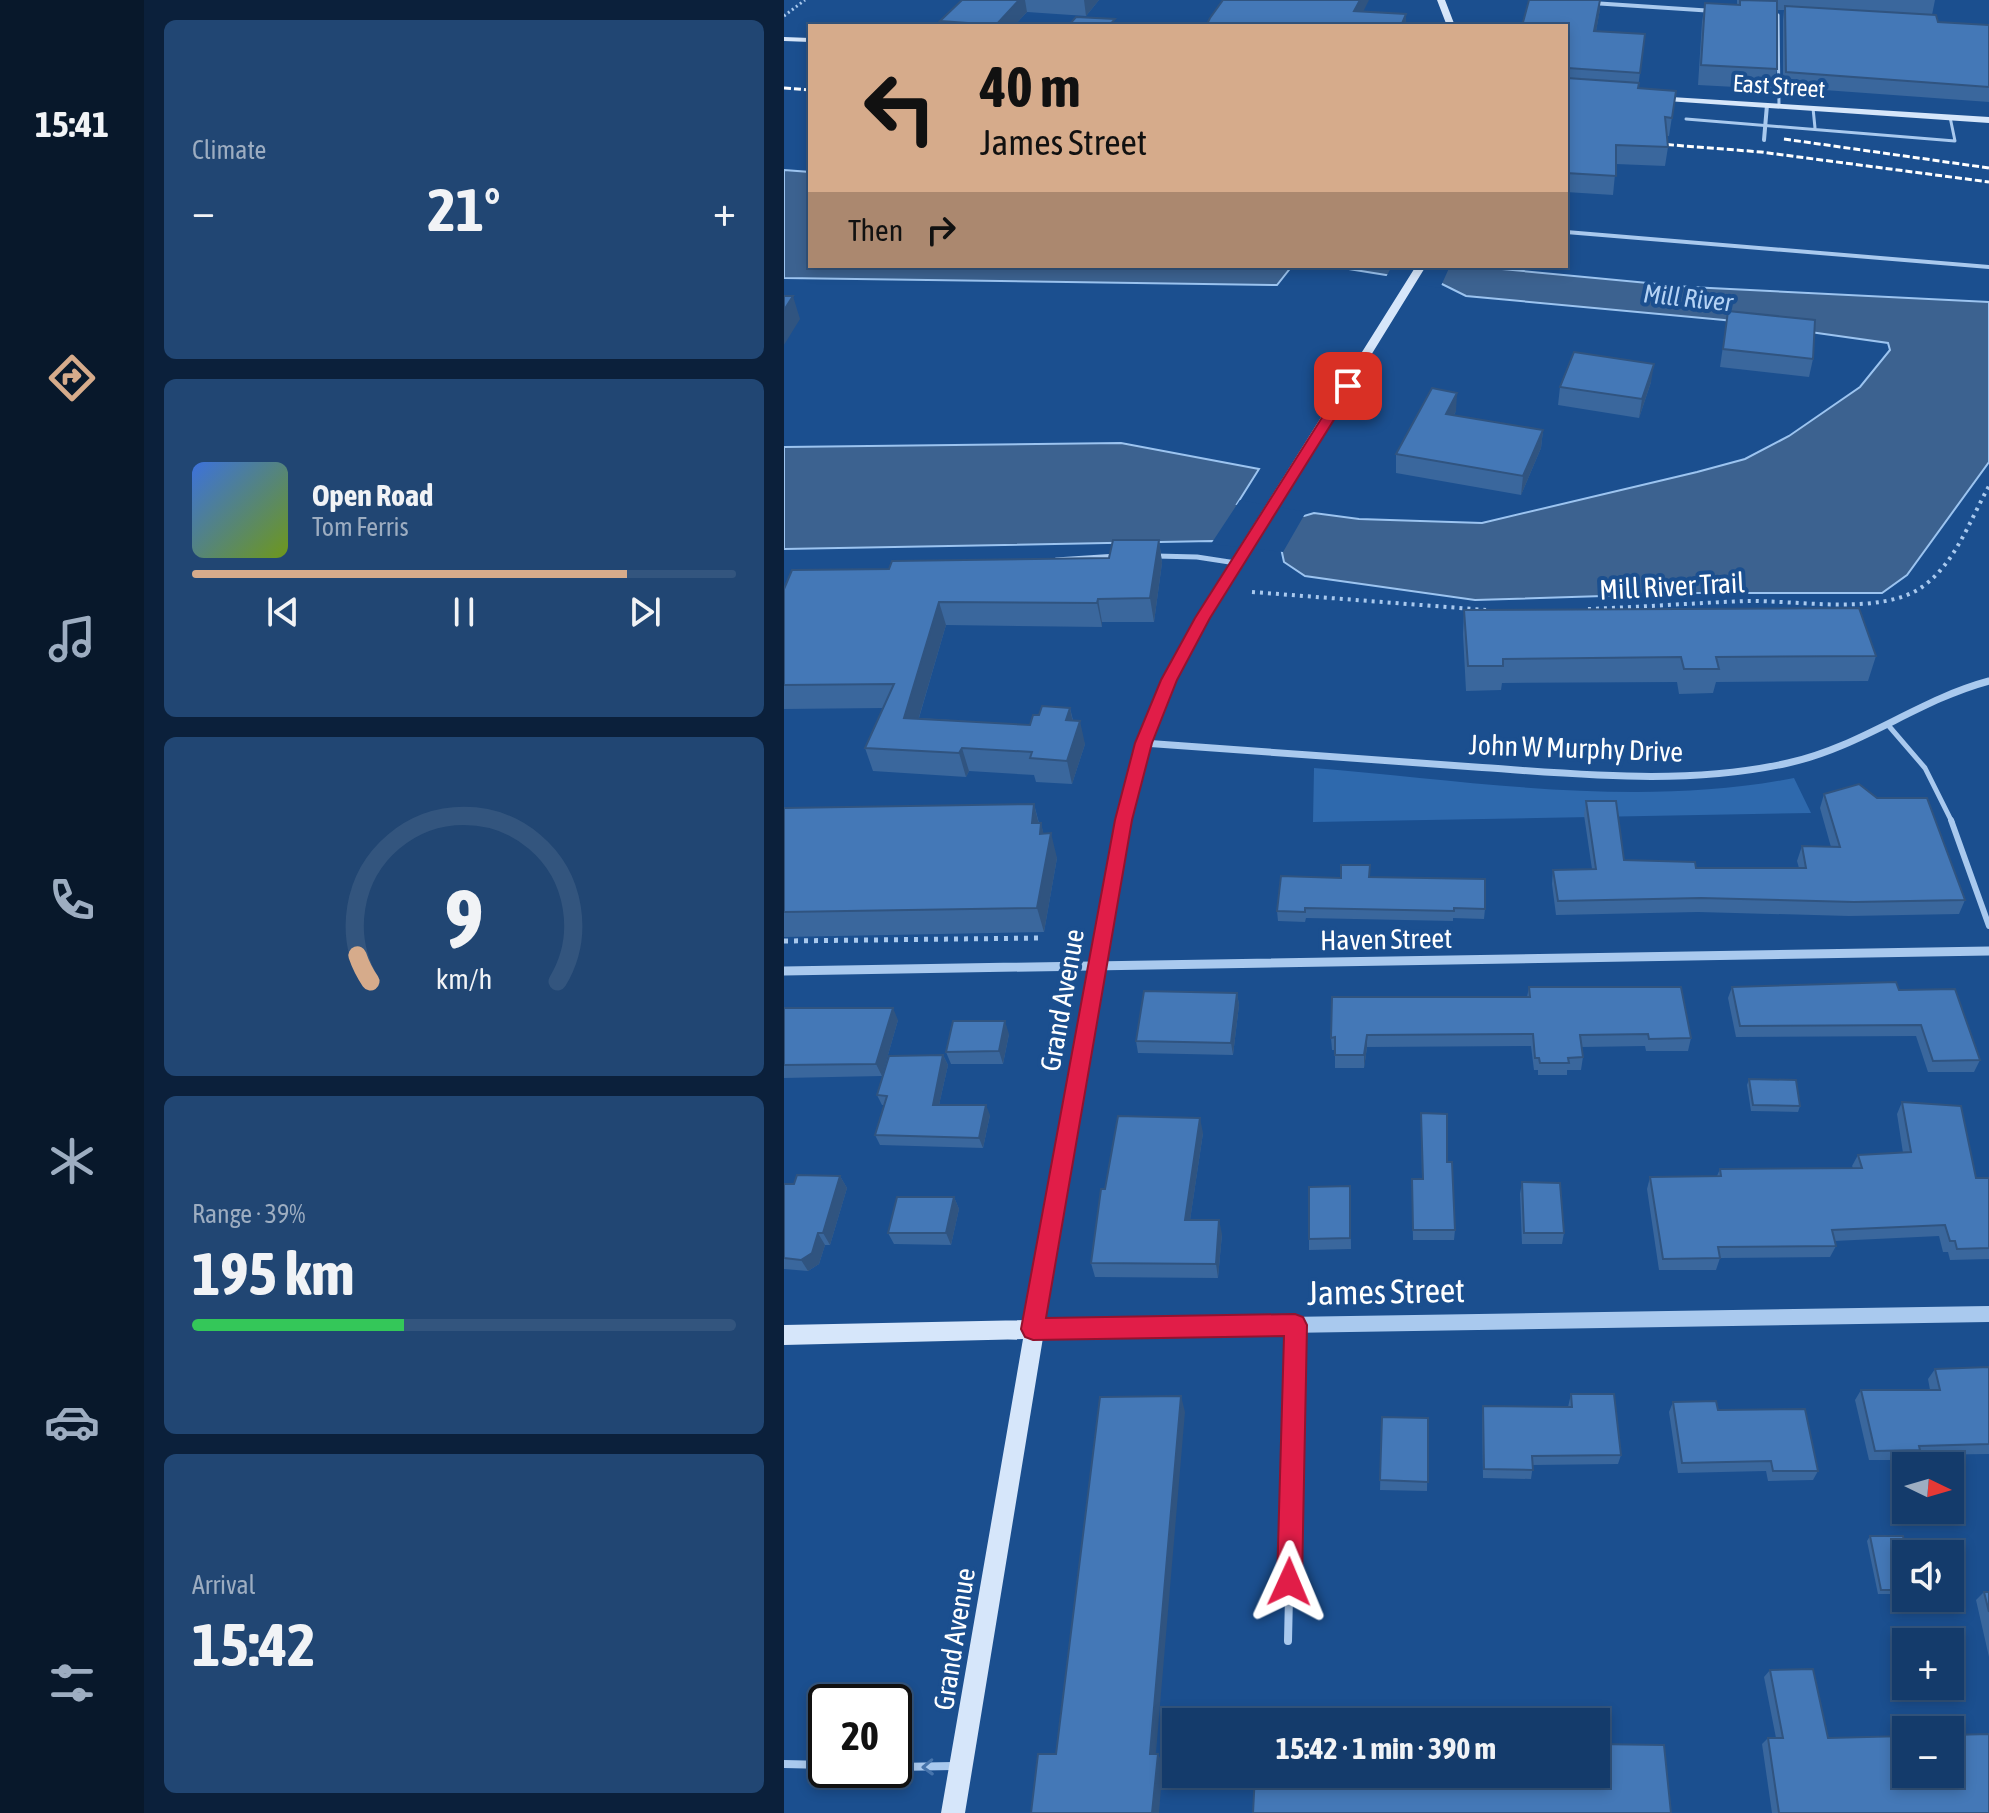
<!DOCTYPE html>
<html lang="en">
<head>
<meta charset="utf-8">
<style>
	:root { --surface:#143b6b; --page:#214673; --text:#f1f3f6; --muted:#9dadc1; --line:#33557e; --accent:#d6ab8b }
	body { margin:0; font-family:"Asap Condensed",sans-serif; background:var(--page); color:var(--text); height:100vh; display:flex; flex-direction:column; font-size:30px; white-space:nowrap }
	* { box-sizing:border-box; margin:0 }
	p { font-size:26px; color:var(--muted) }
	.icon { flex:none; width:44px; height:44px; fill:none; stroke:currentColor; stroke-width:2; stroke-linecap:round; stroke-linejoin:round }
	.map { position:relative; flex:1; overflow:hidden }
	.panel { display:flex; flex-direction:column; gap:20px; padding:20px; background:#0b203b; width:640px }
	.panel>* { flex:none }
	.hud { position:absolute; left:24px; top:24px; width:760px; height:244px; border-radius:0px; box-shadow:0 4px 12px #0003,0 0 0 2px var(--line); background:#d6ab8b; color:#111; overflow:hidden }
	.needle { width:52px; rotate:95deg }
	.fabs { position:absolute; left:1108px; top:1452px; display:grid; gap:16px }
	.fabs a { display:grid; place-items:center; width:72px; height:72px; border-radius:0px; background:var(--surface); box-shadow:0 4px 12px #0003,0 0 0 2px var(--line); font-size:40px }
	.speed { position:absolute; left:24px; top:1684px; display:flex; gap:16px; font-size:40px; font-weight:700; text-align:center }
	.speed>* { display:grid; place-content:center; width:104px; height:104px; border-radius:50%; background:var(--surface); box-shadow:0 4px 12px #0003,0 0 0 2px var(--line); line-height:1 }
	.speed .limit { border:4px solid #111; border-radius:12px; background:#fff; color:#111 }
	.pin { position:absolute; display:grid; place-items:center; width:68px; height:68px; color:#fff; margin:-34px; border-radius:16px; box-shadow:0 4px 12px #0006 }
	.me { position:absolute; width:88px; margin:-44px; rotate:1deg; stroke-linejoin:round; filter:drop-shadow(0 0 6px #0008) }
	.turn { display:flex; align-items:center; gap:28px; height:168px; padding:0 40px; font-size:36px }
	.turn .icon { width:104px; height:104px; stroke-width:2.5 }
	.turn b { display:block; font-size:56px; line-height:68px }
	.then { display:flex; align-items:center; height:76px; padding:0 40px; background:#0003; gap:16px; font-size:30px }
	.big { font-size:60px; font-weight:700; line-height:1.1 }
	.panel .card { flex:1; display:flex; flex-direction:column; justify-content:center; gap:12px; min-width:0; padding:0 28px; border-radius:12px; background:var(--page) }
	.panel .dial { align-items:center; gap:0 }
	.dial svg { height:208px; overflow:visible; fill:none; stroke:var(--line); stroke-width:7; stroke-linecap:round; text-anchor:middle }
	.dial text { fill:var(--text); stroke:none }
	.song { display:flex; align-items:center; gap:24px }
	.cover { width:96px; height:96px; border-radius:12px; background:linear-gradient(135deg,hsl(220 70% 55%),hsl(80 70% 35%)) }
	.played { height:8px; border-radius:4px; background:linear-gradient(90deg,var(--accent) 80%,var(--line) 80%) }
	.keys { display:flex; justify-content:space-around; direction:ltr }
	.heat { display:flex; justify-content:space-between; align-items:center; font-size:44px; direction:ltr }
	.charge { height:12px; border-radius:6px; background:linear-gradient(90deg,#34c759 39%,var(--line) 0) }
	.trip { position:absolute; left:378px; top:1708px; width:448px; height:80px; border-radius:0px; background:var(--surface); box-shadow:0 4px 12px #0003,0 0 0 2px var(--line); font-weight:700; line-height:80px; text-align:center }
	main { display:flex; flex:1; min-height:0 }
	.menu { display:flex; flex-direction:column; width:144px; justify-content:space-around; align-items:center; background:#08182b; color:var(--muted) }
	.menu .icon { width:56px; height:56px }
	.menu .current { color:var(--accent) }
	.menu b { font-size:36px; color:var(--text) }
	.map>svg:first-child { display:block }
	.green { fill:#2e69ad }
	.water { fill:#3c6290; stroke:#9cc4f0; stroke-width:2 }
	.pier { fill:#1b4f8f }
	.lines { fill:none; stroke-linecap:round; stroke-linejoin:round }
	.path-far2 { stroke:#a9c9ee; stroke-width:3; stroke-dasharray:2 3; stroke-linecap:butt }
	.path-far1 { stroke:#a9c9ee; stroke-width:4; stroke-dasharray:3 5; stroke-linecap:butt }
	.path { stroke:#a9c9ee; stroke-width:5; stroke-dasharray:4 6; stroke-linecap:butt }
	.service-far4 { stroke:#a9c9ee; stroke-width:3 }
	.service-far3 { stroke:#a9c9ee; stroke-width:4 }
	.service-far2 { stroke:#a9c9ee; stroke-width:5 }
	.service-far1 { stroke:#a9c9ee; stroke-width:6 }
	.service { stroke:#a9c9ee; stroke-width:8 }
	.minor-far2 { stroke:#a9c9ee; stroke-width:4 }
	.minor-far1 { stroke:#a9c9ee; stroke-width:7 }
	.minor { stroke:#a9c9ee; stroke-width:9 }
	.tertiary { fill:#a9c9ee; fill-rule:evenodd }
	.secondary { fill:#d6e6fa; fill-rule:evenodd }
	.rail { stroke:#fff; stroke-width:3; stroke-dasharray:7 3; stroke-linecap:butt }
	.wall { fill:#3a679d }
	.shaded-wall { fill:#305480 }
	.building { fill:#4478b7; stroke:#305480; stroke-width:2 }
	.oneway { stroke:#4674ac }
	.route { fill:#e11d48; stroke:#92132f; stroke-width:2 }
	.labels { text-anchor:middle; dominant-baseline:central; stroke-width:8; stroke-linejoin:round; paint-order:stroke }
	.far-street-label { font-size:24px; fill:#fff; stroke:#1b4f8f }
	.far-water-label { font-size:26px; font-style:italic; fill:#b5d3f5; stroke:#1b4f8f }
	.street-label { font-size:28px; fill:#fff; stroke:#1b4f8f }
	.near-street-label { font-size:34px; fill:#fff; stroke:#1b4f8f }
</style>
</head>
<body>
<main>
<nav class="menu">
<b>15:41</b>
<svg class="icon current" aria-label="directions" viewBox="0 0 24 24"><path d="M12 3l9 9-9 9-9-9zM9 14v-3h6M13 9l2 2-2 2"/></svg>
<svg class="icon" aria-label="music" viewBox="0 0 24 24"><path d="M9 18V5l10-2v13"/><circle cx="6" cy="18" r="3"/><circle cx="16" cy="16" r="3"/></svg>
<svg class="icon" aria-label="phone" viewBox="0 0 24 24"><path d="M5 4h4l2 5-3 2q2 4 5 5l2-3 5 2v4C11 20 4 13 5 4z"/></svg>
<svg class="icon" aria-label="climate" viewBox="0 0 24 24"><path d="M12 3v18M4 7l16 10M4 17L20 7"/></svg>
<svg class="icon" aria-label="car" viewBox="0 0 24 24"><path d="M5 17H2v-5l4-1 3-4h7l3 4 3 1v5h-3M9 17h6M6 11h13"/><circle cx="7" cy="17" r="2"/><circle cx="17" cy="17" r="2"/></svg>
<svg class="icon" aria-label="filters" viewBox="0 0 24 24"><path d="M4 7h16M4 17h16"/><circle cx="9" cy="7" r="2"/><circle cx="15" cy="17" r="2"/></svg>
</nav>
<section class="panel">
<div class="card"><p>Climate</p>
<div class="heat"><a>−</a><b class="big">21°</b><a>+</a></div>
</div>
<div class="card">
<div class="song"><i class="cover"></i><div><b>Open Road</b><p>Tom Ferris</p></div></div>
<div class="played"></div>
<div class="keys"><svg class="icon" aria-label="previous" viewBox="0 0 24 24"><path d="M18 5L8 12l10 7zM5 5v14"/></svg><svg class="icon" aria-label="pause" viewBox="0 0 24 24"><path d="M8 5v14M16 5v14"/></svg><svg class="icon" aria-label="next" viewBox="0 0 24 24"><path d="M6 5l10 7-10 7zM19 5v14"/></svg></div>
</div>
<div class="card dial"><svg viewBox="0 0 100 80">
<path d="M14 69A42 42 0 1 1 86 69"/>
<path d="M14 69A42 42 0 0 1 9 59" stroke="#d6ab8b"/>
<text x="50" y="56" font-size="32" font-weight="700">9</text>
<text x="50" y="72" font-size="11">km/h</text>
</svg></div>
<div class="card"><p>Range · 39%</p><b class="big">195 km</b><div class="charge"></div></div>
<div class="card"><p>Arrival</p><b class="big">15:42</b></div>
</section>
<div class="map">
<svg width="1205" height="1813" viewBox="0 0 1205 1813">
	<rect width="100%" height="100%" fill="#1b4f8f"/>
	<path class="green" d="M530 768C689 781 853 809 1010 778L1027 813 529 822Z"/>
	<path class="water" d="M0 170 26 172V266H508L493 285 0 278Z
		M546 266H686L906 287 1205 302V462L1123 575 1098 593H914L691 600 521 576 500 562 497 548 428 541 0 549V447L337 443 475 469 453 504 520 516 530 513 575 519 698 523 913 472 961 459 1005 436 1076 387 1106 350 1104 343 940 320 682 296 658 284Z"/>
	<path class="pier" d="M608 266H666L656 288 601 279Z
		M456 500 522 512 499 552 427 544Z"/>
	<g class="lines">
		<path class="path-far2" d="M0 16 21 0"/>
		<path class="path-far1" d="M468 592 702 610
			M804 609C857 607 910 603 963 601 1012 600 1097 616 1138 587 1171 564 1186 520 1205 486"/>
		<path class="path" d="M0 941 258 938"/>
		<path class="service-far4" d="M994 15 995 106
			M1029 108 1031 128
			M902 119 1171 141 1166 117"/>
		<path class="service-far3" d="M782 232 1205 267"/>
		<path class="service-far2" d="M372 556 413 557 452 563
			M272 560 333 556
			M1104 725 1141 768 1168 822"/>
		<path class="service-far1" d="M1167 820 1205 926"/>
		<path class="service" d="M504 1641 511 1328
			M0 1764 42 1765
			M110 1767 170 1766"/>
		<path class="minor-far2" d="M808 3 930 11
			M980 140 983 105"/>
		<path class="minor-far1" d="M359 743C470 751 580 759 691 767 795 774 901 786 1004 763 1077 747 1134 700 1205 681"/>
		<path class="minor" d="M0 971 1205 951"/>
		<path class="tertiary" d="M1205 1306V1322L249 1337 243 1335 240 1329 243 1323 249 1321Z"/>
		<path class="secondary" d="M653 0H661L671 26H663Z
			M0 37 26 38V42L0 41Z
			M871 96 1205 117V123L868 100Z
			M632 266H642L425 618 392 680 366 743 347 820 320 966 181 1813H157L239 1339 0 1345V1325L242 1320 331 820 352 743 378 680 411 618Z"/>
		<path class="rail" d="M0 88 26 90
			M1000 139 1205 168
			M863 143 977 152 1205 182"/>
	</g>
	<path class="wall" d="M178 0H315L302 16 243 12 230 26H157L156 21Z
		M953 0H1151L1148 15 1154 22 1205 25V102L999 87V20L1000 10H993V69L989 89 914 85 918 22 921 3 953 5Z
		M816 9 812 31 861 34 854 88 892 91 885 136H883L884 147 881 166 832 164 829 195 782 192V26Z
		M944 311 1029 359 1025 377 936 367Z
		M867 382 855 418 774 405 776 387Z
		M672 411 670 415 759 430 757 448 737 495 612 473V454Z
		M375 540 378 563 370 622H318V627L162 625 135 718 246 725 255 715 286 708 289 720 301 744 288 784 252 782 250 775 185 771 182 777 89 771 81 748 99 708 0 709V589L325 558Z
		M680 610 1092 656 1084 681 932 682 929 693 895 694 893 682 718 683 717 690 682 691 679 634Z
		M1040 794 1181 900 1175 914 1065 916 914 912 772 915 768 884 769 870 808 869 800 815 802 801 840 860 912 868H1015L1013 861 1018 846 1047 847 1036 808Z
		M250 804 255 823H257L259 833 273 858 260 932 0 937V808Z
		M586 877 701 909 700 919 669 918V921L522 918 521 922 494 921 493 911 557 878Z
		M745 987 907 1038 904 1051H862L861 1046 798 1047 799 1057 797 1070H783V1075H754V1070H750L747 1046 583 1047 580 1068H551V1050H548L547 1038 743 997Z
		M948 987 1115 990 1196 1060 1190 1072H1144L1132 1036 952 1037 944 998Z
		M453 993 455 1005 449 1055 354 1053 352 1041Z
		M0 1008 114 1020 98 1076 0 1078Z
		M225 1034 219 1064H167L162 1052Z
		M159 1055 164 1065 155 1105 206 1115 199 1148 96 1145 91 1135 100 1105H98L93 1095Z
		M965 1079 1016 1106 1014 1112 967 1111 963 1085Z
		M1118 1102 1192 1178H1205V1259L1166 1260 1164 1252H1159L1155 1236 1050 1241 1052 1246 1046 1257 936 1258 932 1270H875L863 1189 866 1177 933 1176 936 1169 1069 1168 1068 1166 1074 1155 1119 1153 1113 1114Z
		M637 1113 663 1162 671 1230 670 1240H629L628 1189 638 1179Z
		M419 1133 406 1220 438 1234 434 1278 311 1277 307 1263 321 1189Z
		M56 1176 63 1188 46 1245H41L35 1264 24 1271 0 1269V1184H10Z
		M738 1182 780 1233 778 1244H738L736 1194Z
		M566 1186 567 1249 525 1250V1239Z
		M170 1197 175 1209 167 1245 110 1244 104 1233Z
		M1205 1367V1454L1132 1455 1129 1460H1085L1071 1400 1077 1390H1146L1144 1379 1151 1369Z
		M787 1394 837 1455 834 1464 749 1465 747 1479 699 1478 698 1416 699 1406 784 1407Z
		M889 1402 934 1410 1034 1471 1029 1480 984 1481 982 1471 894 1473 885 1412Z
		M598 1417 644 1418 643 1491 596 1490Z
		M1086 1536 1122 1554V1594H1094L1083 1541Z
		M1200 1592H1205V1657L1192 1600Z
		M986 1670 1044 1738 1205 1813H988L978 1744 984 1738H992L980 1677Z"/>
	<path class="shaded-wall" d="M235 0H241L243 12 230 26H212V25Z
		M300 0H315L302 16Z
		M576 0H585L572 26 570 11Z
		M816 0V9L809 49 810 31Z
		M622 14V26H617Z
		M9 296 16 319 0 345V310Z
		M870 364 867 382 855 418 858 399Z
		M673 393 672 411 661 432 662 414Z
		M759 430 757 448 737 495 739 476Z
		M375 540 378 563 370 622 366 598Z
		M314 599 318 622V627L313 603Z
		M155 602 162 625 128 741 120 718Z
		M286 708 291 732 282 720Z
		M296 721 301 744 288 784 283 761Z
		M178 748 185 771 182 777 175 753Z
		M250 804 256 829 257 823 263 848 248 823Z
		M267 833 273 858 260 932 253 908Z
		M453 993 455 1005 449 1055 447 1043Z
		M109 1008 114 1020 98 1076 92 1064Z
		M221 1021 225 1034 219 1064 215 1051Z
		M583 1035V1047L580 1068V1055Z
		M159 1055 164 1065 153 1114 149 1105Z
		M202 1105 206 1115 199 1148 195 1138Z
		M416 1118 419 1133 404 1234 401 1220Z
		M56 1176 63 1188 46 1245 39 1233Z
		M170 1197 175 1209 167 1245 162 1233Z
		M435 1220 438 1234 434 1278 432 1264Z
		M34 1233 41 1245 35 1264 24 1271 17 1260Z
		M397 1396 401 1412 371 1764 366 1754Z
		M374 1754 379 1764 375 1813H368Z"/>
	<path class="building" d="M178 0H235L212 25 156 21Z
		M439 0H576L570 11 622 14 617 26H422L426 18Z
		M745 0H816L810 31 861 34 856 73 784 68 782 72V26H738Z
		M956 0 993 1V69L917 65 921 3 956 5Z
		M1001 6 1152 15 1154 22 1205 25V87L1002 72Z
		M292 17 331 19 325 26H284Z
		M782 76 783 78 855 83 854 88 892 91 888 118 881 117 884 147 832 145V176L782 173Z
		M0 296H9L0 310Z
		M944 311 1031 320 1029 359 939 349Z
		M790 352 870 364 858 399 776 387Z
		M648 388 673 393 662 414 759 430 739 476 612 454Z
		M329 540H375L366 598 314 599 313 603 155 602 120 718 246 725 249 715H255L258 706 286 708 282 720 296 721 283 761 246 758 248 752 178 748 175 753 81 748 110 684 0 685V589L8 570 105 569 108 561 325 558Z
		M1075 608 1092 656 932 657 935 669H900L897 657 719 659V666H684L680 610Z
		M1075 784 1093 798H1143L1181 900 1070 902 917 898 774 901 769 870 812 869 802 801H832L840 860 911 862 912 868H1022L1018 846 1056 847 1040 794Z
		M250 804 248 823H257L256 834 267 833 253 908 0 912V808Z
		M557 865H586L585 877 701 879V909L670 908V911L521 908V912L493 911 497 876 557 878Z
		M1112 982 1115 990 1171 989 1196 1060 1149 1061 1137 1025 956 1026 948 987Z
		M745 987H897L907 1038 865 1039 864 1034 796 1035 799 1057 784 1058 785 1063H756L755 1058H751L749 1034 583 1035 580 1055H551V1037L547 1038 548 997H746Z
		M360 991 453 993 447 1043 352 1041Z
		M0 1008H109L92 1064 0 1065Z
		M169 1021H221L215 1051 162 1052Z
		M159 1055 149 1105H202L195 1138 91 1135 103 1096 93 1095 105 1056Z
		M965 1079 1012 1080 1016 1106 969 1105Z
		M1118 1102 1177 1106 1192 1178H1205V1248L1173 1249 1171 1241H1166L1161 1225 1048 1230 1052 1246 934 1247 936 1258 879 1259 866 1177 937 1176 936 1169 1078 1168 1074 1155 1127 1152Z
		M637 1113 663 1114V1162H668L671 1230H629L628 1179H639Z
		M334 1116 416 1118 401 1220H435L432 1264 307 1263 317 1189H321Z
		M13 1175 56 1176 39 1233H34L28 1253 17 1260 0 1258V1184H10Z
		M738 1182 776 1183 780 1233H740Z
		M566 1186V1238L525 1239V1187Z
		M113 1197H170L162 1233H104Z
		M1205 1367V1444L1135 1446 1136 1450 1091 1451 1077 1390H1156L1151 1369Z
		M787 1394H830L837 1455 748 1456 749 1470 700 1469 699 1406 788 1407Z
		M397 1396 366 1754H374L368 1813H247L254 1754H272L316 1397Z
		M932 1401 934 1410 1021 1409 1034 1471H989L987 1461 898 1463 889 1402Z
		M598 1417 644 1418V1482L596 1480Z
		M1086 1536H1119L1123 1554 1122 1590H1097Z
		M1200 1592H1205V1612Z
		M1029 1669 1044 1738 1122 1736V1774H1166V1735L1205 1734V1813H995L984 1738H999L986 1670Z
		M663 1708H717L718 1722H664Z
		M812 1744 880 1745 887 1813H469L471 1774H812Z"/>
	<defs><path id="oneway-chevron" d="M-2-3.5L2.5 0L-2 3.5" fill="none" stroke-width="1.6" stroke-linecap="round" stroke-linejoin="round" transform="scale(2)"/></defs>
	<use class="oneway" href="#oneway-chevron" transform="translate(144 1767) rotate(178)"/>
	<path class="route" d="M564 382 571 386 426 618 393 680 368 743 348 820 262 1318 511 1314 519 1317 523 1325 518 1582 514 1591 505 1594 496 1591 493 1582 500 1336 249 1340 241 1337 237 1329 331 820 351 743 377 680 411 618 558 386Z"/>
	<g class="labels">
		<g class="far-street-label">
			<text transform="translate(995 86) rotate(4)">East Street</text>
		</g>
		<g class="far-water-label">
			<text transform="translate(904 298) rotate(6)">Mill River</text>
		</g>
		<g class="street-label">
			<text transform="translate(888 586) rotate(-3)">Mill River Trail</text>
			<text transform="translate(792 748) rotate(2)">John W Murphy Drive</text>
			<text transform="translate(602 939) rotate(-1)">Haven Street</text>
			<text transform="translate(278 1000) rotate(-80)">Grand Avenue</text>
			<text transform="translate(170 1639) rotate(-81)">Grand Avenue</text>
		</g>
		<g class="near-street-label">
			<text transform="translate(602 1291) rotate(-1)">James Street</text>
		</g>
	</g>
</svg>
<div class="fabs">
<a><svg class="needle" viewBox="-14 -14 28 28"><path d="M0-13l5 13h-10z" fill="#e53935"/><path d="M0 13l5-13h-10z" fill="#9dadc1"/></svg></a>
<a><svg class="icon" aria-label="sound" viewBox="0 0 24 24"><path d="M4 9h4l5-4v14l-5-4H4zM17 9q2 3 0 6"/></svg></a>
<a>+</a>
<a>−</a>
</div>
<div class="speed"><div class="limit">20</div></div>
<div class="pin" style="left:564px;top:386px;background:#d93025"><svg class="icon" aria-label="arrive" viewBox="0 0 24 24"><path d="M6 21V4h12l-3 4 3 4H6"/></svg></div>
<svg class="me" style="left:505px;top:1582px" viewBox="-20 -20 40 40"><path d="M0-17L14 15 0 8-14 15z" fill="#e11d48" stroke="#fff" stroke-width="4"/></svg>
<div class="trip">15:42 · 1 min · 390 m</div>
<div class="hud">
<div class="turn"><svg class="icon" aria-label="left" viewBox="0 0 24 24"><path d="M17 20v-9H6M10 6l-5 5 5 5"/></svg><div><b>40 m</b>James Street</div></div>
<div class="then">Then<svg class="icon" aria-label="right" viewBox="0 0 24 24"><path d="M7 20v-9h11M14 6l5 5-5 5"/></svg></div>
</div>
</div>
</main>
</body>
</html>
